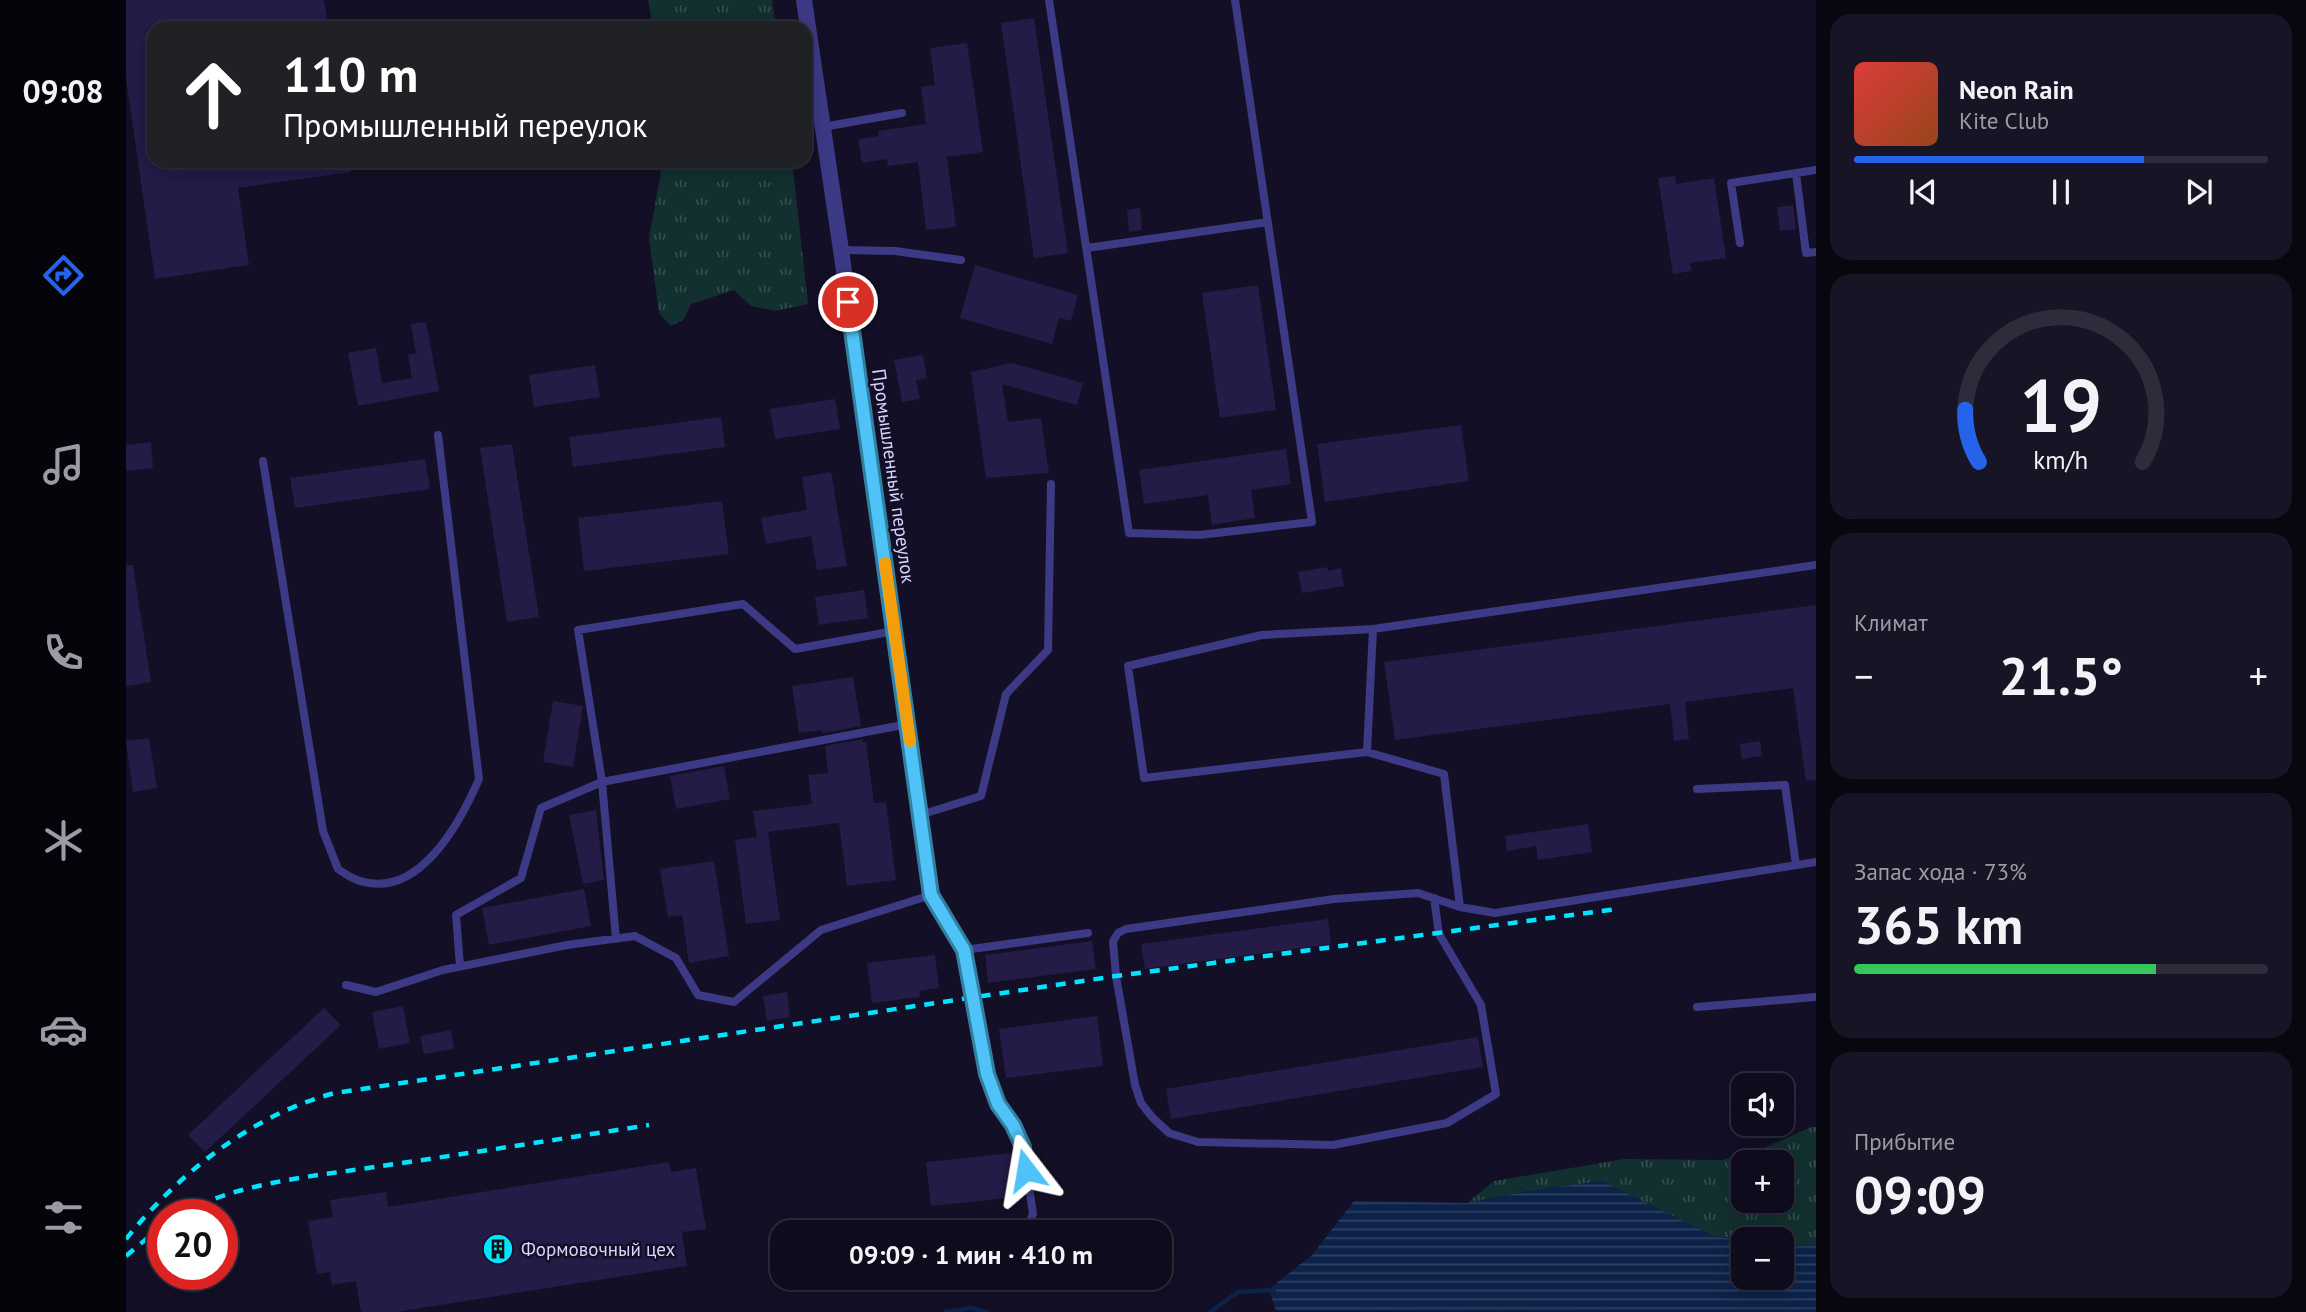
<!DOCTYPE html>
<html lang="ru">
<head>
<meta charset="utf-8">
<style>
	:root { --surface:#0e0b1c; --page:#171425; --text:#f1f3f6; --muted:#9b9ba3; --line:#2e2b3b; --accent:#2563eb }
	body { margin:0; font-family:"PT Sans",sans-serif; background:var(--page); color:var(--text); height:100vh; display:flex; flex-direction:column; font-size:26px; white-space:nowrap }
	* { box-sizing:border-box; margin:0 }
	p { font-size:23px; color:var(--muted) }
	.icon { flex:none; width:38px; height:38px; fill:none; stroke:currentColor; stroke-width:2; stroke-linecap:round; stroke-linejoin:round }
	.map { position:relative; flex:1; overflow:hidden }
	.details { display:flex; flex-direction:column; gap:14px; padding:14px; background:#08060f; width:490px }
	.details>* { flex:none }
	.banner { position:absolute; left:21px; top:21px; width:665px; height:147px; border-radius:21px; box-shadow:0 4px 18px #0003,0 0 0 2px var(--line); background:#202124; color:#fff; overflow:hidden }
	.fabs { position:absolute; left:1605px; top:1073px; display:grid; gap:14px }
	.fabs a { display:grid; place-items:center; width:63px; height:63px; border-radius:14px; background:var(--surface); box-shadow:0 4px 18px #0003,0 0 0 2px var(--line); font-size:35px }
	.speed { position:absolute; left:21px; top:1199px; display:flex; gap:14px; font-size:35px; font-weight:700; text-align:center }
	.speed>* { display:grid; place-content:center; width:91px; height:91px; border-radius:50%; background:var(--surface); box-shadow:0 4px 18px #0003,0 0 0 2px var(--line); line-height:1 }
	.speed .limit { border:10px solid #d22; background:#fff; color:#111 }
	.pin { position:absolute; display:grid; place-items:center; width:60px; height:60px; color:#fff; margin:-30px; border:4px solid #fff; border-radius:50%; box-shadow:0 2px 7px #0007 }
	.me { position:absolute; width:77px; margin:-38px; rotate:346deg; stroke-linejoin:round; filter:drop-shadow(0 0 5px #0008) }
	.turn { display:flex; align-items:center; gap:24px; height:147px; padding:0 21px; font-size:32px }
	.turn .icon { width:91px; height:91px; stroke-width:2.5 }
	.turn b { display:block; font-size:49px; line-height:60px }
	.big { font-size:52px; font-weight:600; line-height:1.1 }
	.details .tile { flex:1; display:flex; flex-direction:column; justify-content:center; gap:10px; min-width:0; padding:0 24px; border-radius:21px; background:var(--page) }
	.details .dial { align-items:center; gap:0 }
	.dial svg { height:182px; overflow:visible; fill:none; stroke:var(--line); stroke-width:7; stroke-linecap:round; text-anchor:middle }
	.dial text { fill:var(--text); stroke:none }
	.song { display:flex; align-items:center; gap:21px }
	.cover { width:84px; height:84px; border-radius:10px; background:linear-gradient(135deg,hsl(0 70% 55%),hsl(20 70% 35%)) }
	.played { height:7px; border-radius:4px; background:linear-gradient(90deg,var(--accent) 70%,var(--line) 70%) }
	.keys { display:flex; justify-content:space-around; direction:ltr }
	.heat { display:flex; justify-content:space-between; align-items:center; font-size:38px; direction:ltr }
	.charge { height:10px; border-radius:5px; background:linear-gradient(90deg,#34c759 73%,var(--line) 0) }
	.trip { position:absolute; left:644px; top:1220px; width:402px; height:70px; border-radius:21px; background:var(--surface); box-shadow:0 4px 18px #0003,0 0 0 2px var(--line); font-weight:600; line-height:70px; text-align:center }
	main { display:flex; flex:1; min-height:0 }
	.dock { display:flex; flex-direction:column; width:126px; justify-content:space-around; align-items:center; background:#06040b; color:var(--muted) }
	.dock .icon { width:49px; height:49px }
	.dock .on { color:var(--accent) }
	.dock b { font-size:32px; color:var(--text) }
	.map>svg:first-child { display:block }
	.grass { fill:url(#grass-tufts); fill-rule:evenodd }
	.water { fill:url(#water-rules) }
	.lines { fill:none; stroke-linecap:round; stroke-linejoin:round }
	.stream { stroke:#0c2248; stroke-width:4.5 }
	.building { fill:#241b47 }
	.lane { stroke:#3d3a85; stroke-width:8 }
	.street { stroke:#3d3a85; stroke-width:16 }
	.rail { stroke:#00e5ff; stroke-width:4.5; stroke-dasharray:10 9; stroke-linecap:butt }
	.route-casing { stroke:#337fa1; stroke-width:18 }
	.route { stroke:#4fc3f7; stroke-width:12 }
	.slow { stroke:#f59e0b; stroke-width:12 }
	.labels { text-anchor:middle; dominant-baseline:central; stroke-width:5; stroke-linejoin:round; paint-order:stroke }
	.street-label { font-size:19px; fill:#d9d4ff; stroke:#130f26 }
	.poi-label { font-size:19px; fill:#d9d4ff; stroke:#130f26; text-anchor:start }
</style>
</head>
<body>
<main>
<nav class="dock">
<b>09:08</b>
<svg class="icon on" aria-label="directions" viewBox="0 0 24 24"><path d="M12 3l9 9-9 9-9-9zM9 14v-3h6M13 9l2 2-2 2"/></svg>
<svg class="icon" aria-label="music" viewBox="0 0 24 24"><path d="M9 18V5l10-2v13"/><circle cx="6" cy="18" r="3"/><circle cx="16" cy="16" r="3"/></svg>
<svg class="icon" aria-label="phone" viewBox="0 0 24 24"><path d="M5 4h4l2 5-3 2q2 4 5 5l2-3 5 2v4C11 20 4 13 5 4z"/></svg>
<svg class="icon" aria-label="climate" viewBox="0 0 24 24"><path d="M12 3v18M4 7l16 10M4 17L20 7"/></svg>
<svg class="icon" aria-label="car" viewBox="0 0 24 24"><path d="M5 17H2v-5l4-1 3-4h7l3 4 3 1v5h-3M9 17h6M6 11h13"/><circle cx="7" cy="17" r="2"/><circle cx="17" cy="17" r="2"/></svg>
<svg class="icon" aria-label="filters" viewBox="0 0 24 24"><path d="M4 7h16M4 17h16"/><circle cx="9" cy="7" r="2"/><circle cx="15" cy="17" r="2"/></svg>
</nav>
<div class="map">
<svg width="1690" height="1312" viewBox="0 0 1690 1312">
	<defs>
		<pattern id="grass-tufts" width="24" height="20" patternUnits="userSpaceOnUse" patternTransform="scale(1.75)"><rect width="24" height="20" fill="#12302f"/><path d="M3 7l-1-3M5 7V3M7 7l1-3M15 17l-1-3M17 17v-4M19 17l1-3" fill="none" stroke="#344d4e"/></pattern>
		<pattern id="water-rules" width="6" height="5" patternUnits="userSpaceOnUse" patternTransform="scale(1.75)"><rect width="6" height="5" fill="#0c2248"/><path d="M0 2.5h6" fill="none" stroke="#2f4163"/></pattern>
	</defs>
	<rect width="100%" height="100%" fill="#130f26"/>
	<path class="grass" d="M522 0H646L650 28H527Z
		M537 161H666L682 304 649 311 625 306 608 290 565 304 558 319 545 326 533 313 523 238Z
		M1685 1127H1690V1246L1656 1243V1239L1589 1237 1476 1181 1397 1192 1341 1203 1368 1181 1498 1159 1596 1160 1638 1148ZM1617 1162H1656V1200H1617Z"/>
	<path class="water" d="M1476 1181 1589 1237 1617 1239V1278H1656V1243L1690 1246V1312L1150 1311 1143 1289 1186 1255 1228 1201 1341 1203 1397 1192Z"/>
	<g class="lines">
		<path class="stream" d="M819 1312 845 1308 860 1312
			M1084 1312 1112 1292 1148 1290"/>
	</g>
	<path class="building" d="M0 0H198L203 28H28V161H222L224 172 112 188 123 265 29 279 0 79Z
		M908 18 942 253 908 258 875 23Z
		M841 43 857 152 821 157 830 227 800 230 792 162 762 166 761 159 736 163 732 139 753 136 752 131 800 124 795 87 809 85 804 48Z
		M1549 176 1550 184 1588 178 1600 258 1564 263 1566 271 1547 274 1532 178Z
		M1667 205 1670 229 1654 231 1651 207Z
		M1014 208 1016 230 1003 232 1001 210Z
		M849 265 952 295 945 321 933 318 926 344 834 318Z
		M1132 285 1150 410 1094 418 1076 293Z
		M300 322 313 391 232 406 222 353 250 348 256 383 286 378 282 355 290 353 285 324Z
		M797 355 801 378 790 380 794 399 776 402 768 360Z
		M886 363 957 383 951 405 876 384 882 422 915 418 923 473 860 478 845 372Z
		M469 365 474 397 408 407 403 375Z
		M709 399 714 429 649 439 644 409Z
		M595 417 599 447 447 467 443 437Z
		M1335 425 1343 481 1199 502 1191 444Z
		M25 442 27 468 0 471V445Z
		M386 444 413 617 381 622 354 448Z
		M1160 449 1165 484 1125 490 1129 518 1086 525 1082 495 1018 504 1013 470Z
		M299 459 304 489 169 508 164 478Z
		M705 472 721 566 691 570 685 536 640 544 635 518 681 510 676 477Z
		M596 501 603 554 458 571 452 518Z
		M0 565H7L25 682 0 686Z
		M1201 567 1202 571 1215 568 1218 586 1176 593 1172 572Z
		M738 590 742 618 693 625 689 597Z
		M1690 605V780L1680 781 1667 688 1559 702 1563 739 1548 741 1544 704 1269 740 1258 662Z
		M727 677 735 726 697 733 696 730 673 733 666 686Z
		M427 701 457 706 447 767 417 762Z
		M23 738 31 788 7 792 0 741Z
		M737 739V742H740L748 803 760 802 770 880 721 886 713 823 642 832 654 920 620 924 609 840 631 837 627 811 686 804 682 775 702 773 699 746Z
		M1634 741 1636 756 1616 759 1614 744Z
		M598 766 604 799 550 809 544 776Z
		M470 810 478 880 457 884 443 815Z
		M1462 824 1466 852 1412 860 1410 846 1381 851 1379 836Z
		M588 861 603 956 563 963 556 915 542 917 534 869Z
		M458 889 465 926 363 945 356 908Z
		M1202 919 1205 944 1019 969 1015 944Z
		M966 941 970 969 862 983 859 955Z
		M809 955 813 988 793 991 794 997 746 1003 741 963Z
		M661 992 664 1017 641 1021 637 996Z
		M277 1006 284 1043 253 1049 246 1012Z
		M198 1008 215 1025 79 1152 62 1135Z
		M971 1016 977 1066 880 1078 873 1029Z
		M325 1030 328 1049 298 1054 294 1036Z
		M1352 1037 1357 1067 1045 1119 1040 1089Z
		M887 1153 892 1197 805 1206 800 1162Z
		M543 1162 545 1172 570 1168 580 1229 556 1232 561 1266 270 1312H235L230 1281 206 1285 204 1272 191 1274 182 1221 207 1217 204 1200 260 1192 262 1207Z"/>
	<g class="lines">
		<path class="lane" d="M923 0 1003 533 1073 535 1186 522 1109 0
			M697 127 776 113
			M1670 173 1680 253 1690 252
			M1614 243 1605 183 1690 170
			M961 248 1142 222
			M715 250 769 251 835 260
			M137 461 197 831 212 869C218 873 225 878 231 880 292 902 334 823 353 779L312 435
			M1241 752 1018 778 1002 666 1136 635 1247 629
			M1571 789 1659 785 1670 865
			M794 815 855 796 880 694 922 650 925 484
			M1308 898 1313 934 1355 1005 1370 1094 1321 1123 1207 1145 1072 1142 1043 1133 1026 1117 1015 1103 1009 1085 990 976 987 941 992 933 1000 929 1208 899 1292 893 1334 907 1369 913 1690 862
			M1334 907 1318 774 1241 752 1247 629 1690 565
			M490 939 476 782 452 630 617 604 669 649 769 631
			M334 966 330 915 395 878 415 808 476 782 782 724
			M220 985 250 992 317 970 441 945 509 936 550 958 572 995 608 1002 695 930 805 895
			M1571 1007 1690 997
			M888 1232 902 1225 907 1214 897 1147 887 1125 872 1104 861 1074 838 950 962 933"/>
		<path class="street" d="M678 0 715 250 805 895 838 950"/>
		<path class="rail" d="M55 1214C112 1182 191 1176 255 1166 345 1153 434 1139 523 1125
			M0 1239C52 1174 127 1114 209 1093L990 976 1491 909
			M0 1256 37 1225"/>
	</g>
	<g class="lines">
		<g class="route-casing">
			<path id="route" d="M722 302 805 895 838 950 861 1074 872 1104 887 1125 897 1147 900 1170"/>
		</g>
		<use href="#route" class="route"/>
		<path class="slow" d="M759 563 784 741"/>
	</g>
	<defs>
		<g id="building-disc" transform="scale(1.575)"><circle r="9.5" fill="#00e5ff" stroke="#130f26"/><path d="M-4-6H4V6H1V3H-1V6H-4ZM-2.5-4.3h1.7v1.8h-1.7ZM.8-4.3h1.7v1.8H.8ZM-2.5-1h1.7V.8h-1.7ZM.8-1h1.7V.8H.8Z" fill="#111"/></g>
	</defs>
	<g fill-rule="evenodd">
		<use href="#building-disc" x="372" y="1249"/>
	</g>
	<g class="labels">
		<g class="street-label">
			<text transform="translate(768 476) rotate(82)">Промышленный переулок</text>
		</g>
		<g class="poi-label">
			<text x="395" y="1249">Формовочный цех</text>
		</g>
	</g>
</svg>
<div class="fabs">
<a><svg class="icon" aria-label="sound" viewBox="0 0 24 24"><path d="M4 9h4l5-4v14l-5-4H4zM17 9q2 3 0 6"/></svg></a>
<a>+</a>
<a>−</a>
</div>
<div class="speed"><div class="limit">20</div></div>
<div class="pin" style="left:722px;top:302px;background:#d93025"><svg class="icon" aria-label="arrive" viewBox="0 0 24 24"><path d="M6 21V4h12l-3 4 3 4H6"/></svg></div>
<svg class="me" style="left:900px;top:1170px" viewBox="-20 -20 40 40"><path d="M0-17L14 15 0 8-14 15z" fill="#4fc3f7" stroke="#fff" stroke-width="4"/></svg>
<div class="trip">09:09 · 1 мин · 410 m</div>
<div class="banner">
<div class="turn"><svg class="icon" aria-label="ahead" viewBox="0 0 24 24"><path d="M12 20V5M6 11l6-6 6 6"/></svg><div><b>110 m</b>Промышленный переулок</div></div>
</div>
</div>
<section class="details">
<div class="tile">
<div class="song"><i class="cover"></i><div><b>Neon Rain</b><p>Kite Club</p></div></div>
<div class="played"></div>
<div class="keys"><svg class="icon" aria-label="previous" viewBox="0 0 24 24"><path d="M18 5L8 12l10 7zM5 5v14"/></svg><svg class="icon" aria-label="pause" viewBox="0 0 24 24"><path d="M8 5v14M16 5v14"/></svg><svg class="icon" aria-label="next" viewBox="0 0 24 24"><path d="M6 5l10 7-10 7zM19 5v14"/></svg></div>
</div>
<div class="tile dial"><svg viewBox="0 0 100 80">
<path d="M14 69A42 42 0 1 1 86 69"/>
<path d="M14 69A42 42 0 0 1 8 46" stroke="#2563eb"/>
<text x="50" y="56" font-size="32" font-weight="700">19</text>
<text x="50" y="72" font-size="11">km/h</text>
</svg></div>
<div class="tile"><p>Климат</p>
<div class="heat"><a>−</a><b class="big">21.5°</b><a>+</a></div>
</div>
<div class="tile"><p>Запас хода · 73%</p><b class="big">365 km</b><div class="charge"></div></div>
<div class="tile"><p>Прибытие</p><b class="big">09:09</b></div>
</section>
</main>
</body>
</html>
